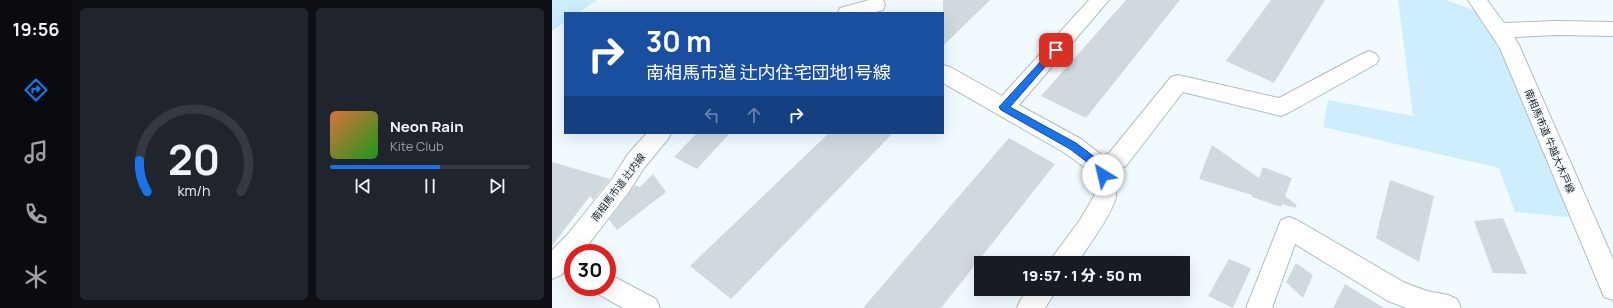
<!DOCTYPE html>
<html lang="ja">
<head>
<meta charset="utf-8">
<style>
	:root { --surface:#171b24; --page:#20242c; --text:#f1f3f6; --muted:#9ea1a6; --line:#363941; --accent:#1a73e8 }
	body { margin:0; font-family:Manrope,"Noto Sans JP",sans-serif; background:var(--page); color:var(--text); height:100vh; display:flex; flex-direction:column; font-size:15px; white-space:nowrap }
	* { box-sizing:border-box; margin:0 }
	p { font-size:13px; color:var(--muted) }
	.icon { flex:none; width:22px; height:22px; fill:none; stroke:currentColor; stroke-width:2; stroke-linecap:round; stroke-linejoin:round }
	.map { position:relative; flex:1; overflow:hidden }
	.sheet { display:flex; flex-direction:column; gap:8px; padding:8px; background:#0d0f14; width:480px }
	.sheet>* { flex:none }
	.hud { position:absolute; left:12px; top:12px; width:380px; height:122px; border-radius:0px; box-shadow:0 4px 16px #0002; background:#1a4fa0; color:#fff; overflow:hidden }
	.speed { position:absolute; left:12px; top:244px; display:flex; gap:8px; font-size:20px; font-weight:700; text-align:center }
	.speed>* { display:grid; place-content:center; width:52px; height:52px; border-radius:50%; background:var(--surface); box-shadow:0 4px 16px #0002; line-height:1 }
	.speed .limit { border:6px solid #d22; background:#fff; color:#111 }
	.pin { position:absolute; display:grid; place-items:center; width:34px; height:34px; color:#fff; margin:-17px; border-radius:8px; box-shadow:0 2px 6px #0006 }
	.me { position:absolute; width:44px; margin:-22px; rotate:324deg; stroke-linejoin:round; filter:drop-shadow(0 0 3px #0008) }
	.turn { display:flex; align-items:center; gap:14px; height:84px; padding:0 16px; font-size:18px }
	.turn .icon { width:52px; height:52px; stroke-width:2.5 }
	.turn b { display:block; font-size:28px; line-height:34px }
	.lanes { display:flex; align-items:center; height:38px; padding:0 16px; background:#0003; justify-content:center; gap:20px; direction:ltr }
	.lanes .off { opacity:.35 }
	.sheet .tile { flex:1; display:flex; flex-direction:column; justify-content:center; gap:6px; min-width:0; padding:0 14px; border-radius:6px; background:var(--page) }
	.sheet .dial { align-items:center; gap:0 }
	.dial svg { height:104px; overflow:visible; fill:none; stroke:var(--line); stroke-width:7; stroke-linecap:round; text-anchor:middle }
	.dial text { fill:var(--text); stroke:none }
	.song { display:flex; align-items:center; gap:12px }
	.cover { width:48px; height:48px; border-radius:6px; background:linear-gradient(135deg,hsl(20 70% 55%),hsl(120 70% 35%)) }
	.played { height:4px; border-radius:2px; background:linear-gradient(90deg,var(--accent) 55%,var(--line) 55%) }
	.keys { display:flex; justify-content:space-around; direction:ltr }
	.sheet .tiles { flex:1; display:grid; gap:8px; grid-template-columns:repeat(2,1fr) }
	.trip { position:absolute; left:422px; top:256px; width:216px; height:40px; border-radius:0px; background:var(--surface); box-shadow:0 4px 16px #0002; font-weight:800; line-height:40px; text-align:center }
	main { display:flex; flex:1; min-height:0 }
	.tabs { display:flex; flex-direction:column; width:72px; justify-content:space-around; align-items:center; background:#090b0e; color:var(--muted) }
	.tabs .icon { width:28px; height:28px }
	.tabs .current { color:var(--accent) }
	.tabs b { font-size:18px; color:var(--text) }
	.map>svg:first-child { display:block }
	.green { fill:#ceeefd }
	.building { fill:#d0dade }
	.lines { fill:none; stroke-linecap:round; stroke-linejoin:round }
	.street-casing { stroke:#b1bbc0; stroke-width:2 }
	.street { fill:#fff; fill-rule:evenodd }
	.route { fill:#1a73e8; stroke:#114b97 }
	.labels { text-anchor:middle; dominant-baseline:central; stroke-width:3; stroke-linejoin:round; paint-order:stroke }
	.street-label { font-size:10px; fill:#1b1e20; stroke:#f0faff }
</style>
</head>
<body>
<main>
<nav class="tabs">
<b>19:56</b>
<svg class="icon current" aria-label="directions" viewBox="0 0 24 24"><path d="M12 3l9 9-9 9-9-9zM9 14v-3h6M13 9l2 2-2 2"/></svg>
<svg class="icon" aria-label="music" viewBox="0 0 24 24"><path d="M9 18V5l10-2v13"/><circle cx="6" cy="18" r="3"/><circle cx="16" cy="16" r="3"/></svg>
<svg class="icon" aria-label="phone" viewBox="0 0 24 24"><path d="M5 4h4l2 5-3 2q2 4 5 5l2-3 5 2v4C11 20 4 13 5 4z"/></svg>
<svg class="icon" aria-label="climate" viewBox="0 0 24 24"><path d="M12 3v18M4 7l16 10M4 17L20 7"/></svg>
</nav>
<section class="sheet">
<div class="tiles">
<div class="tile dial"><svg viewBox="0 0 100 80">
<path d="M14 69A42 42 0 1 1 86 69"/>
<path d="M14 69A42 42 0 0 1 8 45" stroke="#1a73e8"/>
<text x="50" y="56" font-size="32" font-weight="700">20</text>
<text x="50" y="72" font-size="11">km/h</text>
</svg></div>
<div class="tile">
<div class="song"><i class="cover"></i><div><b>Neon Rain</b><p>Kite Club</p></div></div>
<div class="played"></div>
<div class="keys"><svg class="icon" aria-label="previous" viewBox="0 0 24 24"><path d="M18 5L8 12l10 7zM5 5v14"/></svg><svg class="icon" aria-label="pause" viewBox="0 0 24 24"><path d="M8 5v14M16 5v14"/></svg><svg class="icon" aria-label="next" viewBox="0 0 24 24"><path d="M6 5l10 7-10 7zM19 5v14"/></svg></div>
</div>
</div>
</section>
<div class="map">
<svg width="1061" height="308" viewBox="0 0 1061 308">
	<rect width="100%" height="100%" fill="#f0faff"/>
	<path class="green" d="M0 0H45L26 13H13V22L0 31Z
		M846 0H894L927 12 955 57 1025 218 963 212 947 168 771 127 776 100 861 116Z"/>
	<path class="building" d="M391 0H438L391 46Z
		M574 0H628L534 118 489 96Z
		M719 0H773L722 83 674 61Z
		M145 133H178L145 169 122 157Z
		M277 133H341L179 299 138 266Z
		M457 138 503 164 389 308H311Z
		M660 145 707 178 711 167 740 178 733 196 745 205 743 208 730 204 729 207 700 197V195L647 179Z
		M0 162 58 179 41 200 38 196 0 246Z
		M101 174 114 192 65 230 57 220 83 185 88 187Z
		M838 180 882 196 867 262 824 238Z
		M951 218 975 274 941 273 922 221Z
		M677 259 699 268 681 308 656 296Z
		M744 263 761 275 751 298 734 282Z
		M793 284 832 308H781Z"/>
	<g class="lines">
		<g class="street-casing">
			<path id="street" d="M317 0H331L333 5 331 10 320 13H286L288 8Z
				M537 0H557L467 105 529 139 551 156 558 152 619 77 626 75 727 98 810 54 817 51 824 54 827 59 824 64 736 113 729 116 631 92 574 166 561 172C563 180 565 188 564 196 563 210 534 250 525 263H499L502 255 528 220 542 196V184L539 172 513 153 391 83V65L398 67 450 96Z
				M916 0H935L952 23 1004 21 1061 22V36L1004 35 962 37 967 45 1061 259V300L1052 297 948 48Z
				M95 133H119L116 139 92 168 76 193 32 250 30 253H21V262L9 275 0 279V250L16 234 60 179 76 154Z
				M737 217 745 220 853 283 875 291 896 295 905 299 909 308H854L836 301 743 244 720 308H694L729 220Z
				M55 273 104 299 108 308H71L46 294 43 287H55Z
				M477 289H505L493 308H465L469 299Z"/>
		</g>
		<use href="#street" class="street"/>
	</g>
	<path class="route" d="M504 47 506 48V52L458 107 524 143 552 164 555 175 554 178H547L544 169 518 149 449 110 447 107 501 48Z"/>
	<g class="labels">
		<g class="street-label">
			<text transform="translate(998 141) rotate(67)">南相馬市道 牛越大木戸線</text>
			<text transform="translate(66 187) rotate(-53)">南相馬市道 辻内線</text>
		</g>
	</g>
</svg>
<div class="speed"><div class="limit">30</div></div>
<div class="pin" style="left:504px;top:50px;background:#d93025"><svg class="icon" aria-label="arrive" viewBox="0 0 24 24"><path d="M6 21V4h12l-3 4 3 4H6"/></svg></div>
<svg class="me" style="left:551px;top:175px" viewBox="-20 -20 40 40"><circle r="19" fill="#fff"/><path d="M0-13L10 11 0 6-10 11z" fill="#1a73e8"/></svg>
<div class="trip">19:57 · 1 分 · 50 m</div>
<div class="hud">
<div class="turn"><svg class="icon" aria-label="right" viewBox="0 0 24 24"><path d="M7 20v-9h11M14 6l5 5-5 5"/></svg><div><b>30 m</b>南相馬市道 辻内住宅団地1号線</div></div>
<div class="lanes"><svg class="icon off" aria-label="left" viewBox="0 0 24 24"><path d="M17 20v-9H6M10 6l-5 5 5 5"/></svg><svg class="icon off" aria-label="ahead" viewBox="0 0 24 24"><path d="M12 20V5M6 11l6-6 6 6"/></svg><svg class="icon" aria-label="right" viewBox="0 0 24 24"><path d="M7 20v-9h11M14 6l5 5-5 5"/></svg></div>
</div>
</div>
</main>
</body>
</html>
